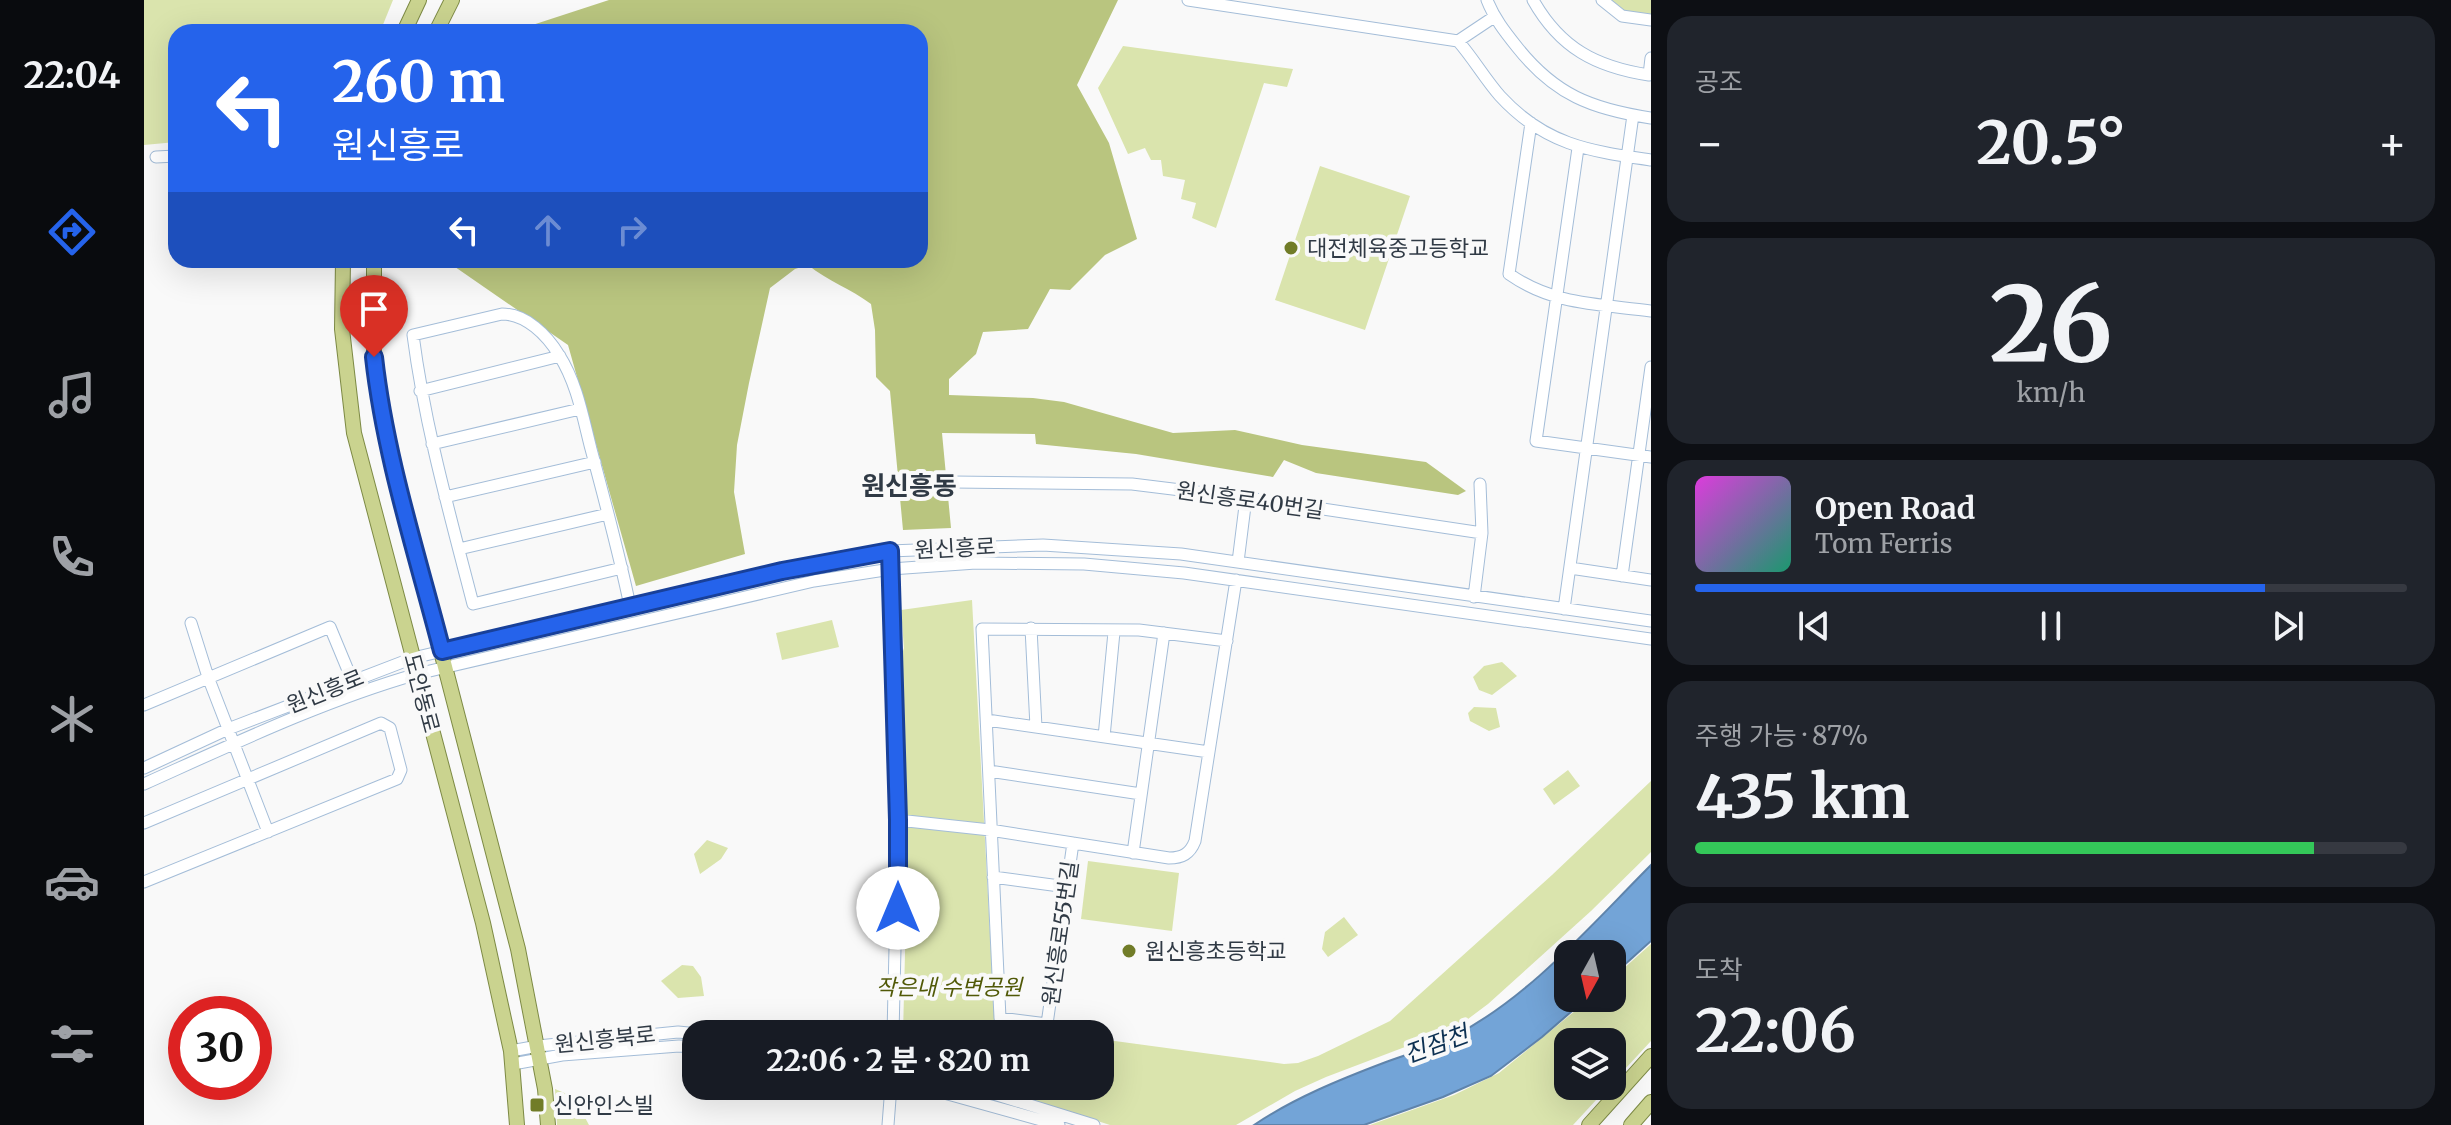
<!DOCTYPE html>
<html lang="ko">
<head>
<meta charset="utf-8">
<style>
	:root { --surface:#171b24; --page:#20242c; --text:#f1f3f6; --muted:#9ea1a6; --line:#363941; --accent:#2563eb }
	body { margin:0; font-family:Merriweather,"Noto Sans KR",serif; background:var(--page); color:var(--text); height:100vh; display:flex; flex-direction:column; font-size:30px; white-space:nowrap }
	* { box-sizing:border-box; margin:0 }
	p { font-size:26px; color:var(--muted) }
	.icon { flex:none; width:44px; height:44px; fill:none; stroke:currentColor; stroke-width:2; stroke-linecap:round; stroke-linejoin:round }
	.map { position:relative; flex:1; overflow:hidden }
	.panel { display:flex; flex-direction:column; gap:16px; padding:16px; background:#0d0f14; width:800px }
	.panel>* { flex:none }
	.top-card { position:absolute; left:24px; top:24px; width:760px; height:244px; border-radius:24px; box-shadow:0 8px 32px #0002; background:#2563eb; color:#fff; overflow:hidden }
	.needle { width:52px; rotate:188deg }
	.buttons { position:absolute; left:1410px; top:940px; display:grid; gap:16px }
	.buttons a { display:grid; place-items:center; width:72px; height:72px; border-radius:16px; background:var(--surface); box-shadow:0 8px 32px #0002; font-size:40px }
	.speed { position:absolute; left:24px; top:996px; display:flex; gap:16px; font-size:40px; font-weight:700; text-align:center }
	.speed>* { display:grid; place-content:center; width:104px; height:104px; border-radius:50%; background:var(--surface); box-shadow:0 8px 32px #0002; line-height:1 }
	.speed .limit { border:12px solid #d22; background:#fff; color:#111 }
	.pin { position:absolute; display:grid; place-items:center; width:68px; height:68px; color:#fff; margin:-82px -34px; border-radius:50% 50% 50% 0; rotate:-45deg; box-shadow:0 0 8px #0007 }
	.pin .icon { rotate:45deg }
	.me { position:absolute; width:88px; margin:-44px; rotate:0deg; stroke-linejoin:round; filter:drop-shadow(0 0 6px #0008) }
	.turn { display:flex; align-items:center; gap:28px; height:168px; padding:0 32px; font-size:36px }
	.turn .icon { width:104px; height:104px; stroke-width:2.5 }
	.turn b { display:block; font-size:56px; line-height:68px }
	.lanes { display:flex; align-items:center; height:76px; padding:0 32px; background:#0003; justify-content:center; gap:40px; direction:ltr }
	.lanes .off { opacity:.35 }
	.big { font-size:60px; font-weight:700; line-height:1.1 }
	.panel .widget { flex:1; display:flex; flex-direction:column; justify-content:center; gap:12px; min-width:0; padding:0 28px; border-radius:24px; background:var(--page) }
	.panel .dial { align-items:center; gap:0 }
	.dial b { font-size:104px; line-height:1 }
	.song { display:flex; align-items:center; gap:24px }
	.cover { width:96px; height:96px; border-radius:12px; background:linear-gradient(135deg,hsl(300 70% 55%),hsl(160 70% 35%)) }
	.played { height:8px; border-radius:4px; background:linear-gradient(90deg,var(--accent) 80%,var(--line) 80%) }
	.keys { display:flex; justify-content:space-around; direction:ltr }
	.heat { display:flex; justify-content:space-between; align-items:center; font-size:44px; direction:ltr }
	.charge { height:12px; border-radius:6px; background:linear-gradient(90deg,#34c759 87%,var(--line) 0) }
	.trip { position:absolute; left:538px; top:1020px; width:432px; height:80px; border-radius:24px; background:var(--surface); box-shadow:0 8px 32px #0002; font-weight:700; line-height:80px; text-align:center }
	main { display:flex; flex:1; min-height:0 }
	.menu { display:flex; flex-direction:column; width:144px; justify-content:space-around; align-items:center; background:#090b0e; color:var(--muted) }
	.menu .icon { width:56px; height:56px }
	.menu .active { color:var(--accent) }
	.menu b { font-size:36px; color:var(--text) }
	.map>svg:first-child { display:block }
	.green { fill:#dae4ad }
	.forest { fill:#b9c57f }
	.water { fill:#73a4d7; stroke:#5f84ab; stroke-width:2 }
	.lines { fill:none; stroke-linecap:round; stroke-linejoin:round }
	.minor-casing { stroke:#a4bdd8; stroke-width:13 }
	.major-casing { stroke:#7d8a45; stroke-width:16 }
	.minor { stroke:#fff; stroke-width:11 }
	.major { stroke:#cad38f; stroke-width:14 }
	.route-casing { stroke:#184099; stroke-width:20 }
	.route { stroke:#2563eb; stroke-width:14 }
	.poi-dot { fill:#717c28; stroke:#f9f9f9; stroke-width:3 }
	.labels { text-anchor:middle; dominant-baseline:central; stroke-width:8; stroke-linejoin:round; paint-order:stroke }
	.poi-label { font-size:22px; fill:#303a45; stroke:#f9f9f9; text-anchor:start }
	.street-label { font-size:22px; fill:#303a45; stroke:#f9f9f9 }
	.park-label { font-size:22px; font-style:italic; fill:#515907; stroke:#f9f9f9 }
	.water-label { font-size:24px; font-style:italic; fill:#0c3052; stroke:#f9f9f9 }
	.quarter-label { font-size:26px; font-weight:bold; fill:#303a45; stroke:#f9f9f9 }
</style>
</head>
<body>
<main>
<nav class="menu">
<b>22:04</b>
<svg class="icon active" aria-label="directions" viewBox="0 0 24 24"><path d="M12 3l9 9-9 9-9-9zM9 14v-3h6M13 9l2 2-2 2"/></svg>
<svg class="icon" aria-label="music" viewBox="0 0 24 24"><path d="M9 18V5l10-2v13"/><circle cx="6" cy="18" r="3"/><circle cx="16" cy="16" r="3"/></svg>
<svg class="icon" aria-label="phone" viewBox="0 0 24 24"><path d="M5 4h4l2 5-3 2q2 4 5 5l2-3 5 2v4C11 20 4 13 5 4z"/></svg>
<svg class="icon" aria-label="climate" viewBox="0 0 24 24"><path d="M12 3v18M4 7l16 10M4 17L20 7"/></svg>
<svg class="icon" aria-label="car" viewBox="0 0 24 24"><path d="M5 17H2v-5l4-1 3-4h7l3 4 3 1v5h-3M9 17h6M6 11h13"/><circle cx="7" cy="17" r="2"/><circle cx="17" cy="17" r="2"/></svg>
<svg class="icon" aria-label="filters" viewBox="0 0 24 24"><path d="M4 7h16M4 17h16"/><circle cx="9" cy="7" r="2"/><circle cx="15" cy="17" r="2"/></svg>
</nav>
<div class="map">
<svg width="1507" height="1125" viewBox="0 0 1507 1125">
	<rect width="100%" height="100%" fill="#f9f9f9"/>
	<path class="green" d="M0 0H249L236 32H32V142L0 145Z
		M1463 0H1507V17L1486 14Z
		M979 46 1149 69 1143 87 1120 83 1072 228 1048 218 1052 203 1037 199 1041 180 1019 176 1017 160H1007L1001 148 984 154 954 88Z
		M1176 166 1266 196 1221 330 1131 300Z
		M828 600 851 1025 921 1034H759L763 873 756 660 760 648 757 610Z
		M688 620 695 647 638 660 632 633Z
		M1358 662 1373 676 1348 695 1335 690 1329 677 1340 666Z
		M1330 707 1352 708 1356 727 1345 731 1326 721 1324 713Z
		M1424 770 1436 786 1410 805 1399 789Z
		M1507 781V852L1447 911 1344 1004 1320 1022 1282 1039 1182 1077 1151 1091 1092 1125H966L845 1086H956V1039L1140 1064 1154 1063 1174 1056 1246 1021 1408 875Z
		M563 840 584 848 577 859 556 874 550 854Z
		M944 861 1035 873 1028 931 937 919Z
		M1200 917 1214 935 1184 957 1178 949 1181 932Z
		M1507 944V1041L1468 1083V1042H1424V1086H1465L1429 1125H1226L1310 1095 1355 1073 1447 998H1468V979Z
		M538 965 549 966 557 977 560 996 534 998 517 981Z
		M411 1089 430 1097 445 1125H413Z"/>
	<path class="forest" d="M465 0H974L933 85 965 143 993 239 961 255 926 290 906 289 884 329 839 332 832 354 805 379V395L889 398 920 402 1029 433 1091 430 1158 445 1282 462 1322 491 1314 495 1172 473 1140 460 1129 477 992 454 892 444 891 434 798 433 807 528 759 530 746 391 732 377 731 330 727 304C707 289 684 281 664 265L651 269 626 288 605 383 593 445 590 492 601 554 492 586 424 345 301 260H776V32H367Z"/>
	<path class="water" d="M1507 865V941L1468 976V954H1424V998H1443L1398 1037 1347 1076 1299 1097 1220 1125H1110C1150 1098 1197 1079 1242 1062 1264 1054 1289 1047 1310 1036 1386 997 1447 925 1507 865Z"/>
	<g class="lines">
		<g class="minor-casing">
			<path id="minor" d="M1044 0 1314 41 1350 17
				M1343 0C1350 18 1361 32 1373 47 1411 95 1448 109 1507 118
				M1389 0C1416 48 1452 67 1505 75L1507 58
				M1458 0 1478 16 1507 20
				M1314 41C1329 58 1341 79 1356 96 1401 145 1445 151 1507 160
				M1387 123 1365 274C1409 305 1455 304 1507 311
				M1434 148 1392 441 1507 457
				M12 157 32 156
				M276 391 416 356
				M288 444 436 409
				M809 482 988 484 1126 501 1338 533
				M301 497 451 462
				M315 549 464 514
				M1094 562 1102 498
				M747 563 754 820 749 1034
				M478 568 329 604C306 515 281 427 269 335L358 314C382 314 403 335 415 355 433 383 439 418 447 449 461 501 475 553 486 606
				M1426 568 1507 580
				M1478 576 1507 367
				M1330 597 1338 533 1336 484
				M1420 609 1489 115
				M47 623 64 677 124 832
				M887 628 892 727
				M0 705 186 627 208 680
				M843 720 1065 752
				M960 737 970 632
				M0 768 84 729 269 658 638 571 746 551 899 545 1037 554 1507 621
				M845 771 997 794
				M0 784C89 744 179 701 273 674L670 581 747 569 832 563 940 564 1040 573 1507 639
				M754 820 846 830 1025 858C1038 858 1046 854 1051 841L1092 580
				M0 823 237 723 246 728 257 770 253 779 0 882
				M929 843 903 1024 856 1018 838 629 995 630 1083 641
				M989 853 1020 633
				M849 877 923 887
				M367 1051 394 1046 534 1032 555 1034
				M369 1064 418 1055 535 1046 552 1047
				M775 1086 915 1125
				M824 1086 950 1125
				M744 1125 747 1086"/>
		</g>
		<g class="major-casing">
			<path id="major" d="M260 32 275 0
				M292 32 308 0
				M199 260 198 329 210 433 339 923 367 1051 373 1125
				M230 260V357L235 394 255 489 374 949 401 1089 404 1125
				M1445 1125 1507 1056
				M1487 1125 1507 1102"/>
		</g>
		<use href="#minor" class="minor"/>
		<use href="#major" class="major"/>
	</g>
	<g class="lines">
		<g class="route-casing">
			<path id="route" d="M230 357C241 457 273 554 298 651L638 571 746 551 754 820V908"/>
		</g>
		<use href="#route" class="route"/>
	</g>
	<g class="poi-dot">
		<circle cx="1147" cy="248" r="8"/>
		<circle cx="985" cy="951" r="8"/>
		<rect x="385" y="1097" width="16" height="16" rx="4"/>
	</g>
	<g class="labels">
		<g class="poi-label">
			<text x="1163" y="248">대전체육중고등학교</text>
			<text x="1001" y="951">원신흥초등학교</text>
			<text x="409" y="1105">신안인스빌</text>
		</g>
		<g class="street-label">
			<text transform="translate(1106 500) rotate(8)">원신흥로40번길</text>
			<text transform="translate(811 548) rotate(-3)">원신흥로</text>
			<text transform="translate(181 691) rotate(-22)">원신흥로</text>
			<text transform="translate(278 693) rotate(75)">도안동로</text>
			<text transform="translate(916 933) rotate(-82)">원신흥로55번길</text>
			<text transform="translate(461 1039) rotate(-6)">원신흥북로</text>
		</g>
		<g class="park-label">
			<text x="805" y="987">작은내 수변공원</text>
		</g>
		<g class="water-label">
			<text transform="translate(1292 1044) rotate(-20)">진잠천</text>
		</g>
		<g class="quarter-label">
			<text x="765" y="485">원신흥동</text>
		</g>
	</g>
</svg>
<div class="buttons">
<a><svg class="needle" viewBox="-14 -14 28 28"><path d="M0-13l5 13h-10z" fill="#e53935"/><path d="M0 13l5-13h-10z" fill="#9ea1a6"/></svg></a>
<a><svg class="icon" aria-label="layers" viewBox="0 0 24 24"><path d="M12 4l9 5-9 5-9-5zM3 14l9 5 9-5"/></svg></a>
</div>
<div class="speed"><div class="limit">30</div></div>
<div class="pin" style="left:230px;top:357px;background:#d93025"><svg class="icon" aria-label="arrive" viewBox="0 0 24 24"><path d="M6 21V4h12l-3 4 3 4H6"/></svg></div>
<svg class="me" style="left:754px;top:908px" viewBox="-20 -20 40 40"><circle r="19" fill="#fff"/><path d="M0-13L10 11 0 6-10 11z" fill="#2563eb"/></svg>
<div class="trip">22:06 · 2 분 · 820 m</div>
<div class="top-card">
<div class="turn"><svg class="icon" aria-label="left" viewBox="0 0 24 24"><path d="M17 20v-9H6M10 6l-5 5 5 5"/></svg><div><b>260 m</b>원신흥로</div></div>
<div class="lanes"><svg class="icon" aria-label="left" viewBox="0 0 24 24"><path d="M17 20v-9H6M10 6l-5 5 5 5"/></svg><svg class="icon off" aria-label="ahead" viewBox="0 0 24 24"><path d="M12 20V5M6 11l6-6 6 6"/></svg><svg class="icon off" aria-label="right" viewBox="0 0 24 24"><path d="M7 20v-9h11M14 6l5 5-5 5"/></svg></div>
</div>
</div>
<section class="panel">
<div class="widget"><p>공조</p>
<div class="heat"><a>−</a><b class="big">20.5°</b><a>+</a></div>
</div>
<div class="widget dial"><b>26</b><p>km/h</p></div>
<div class="widget">
<div class="song"><i class="cover"></i><div><b>Open Road</b><p>Tom Ferris</p></div></div>
<div class="played"></div>
<div class="keys"><svg class="icon" aria-label="previous" viewBox="0 0 24 24"><path d="M18 5L8 12l10 7zM5 5v14"/></svg><svg class="icon" aria-label="pause" viewBox="0 0 24 24"><path d="M8 5v14M16 5v14"/></svg><svg class="icon" aria-label="next" viewBox="0 0 24 24"><path d="M6 5l10 7-10 7zM19 5v14"/></svg></div>
</div>
<div class="widget"><p>주행 가능 · 87%</p><b class="big">435 km</b><div class="charge"></div></div>
<div class="widget"><p>도착</p><b class="big">22:06</b></div>
</section>
</main>
</body>
</html>
